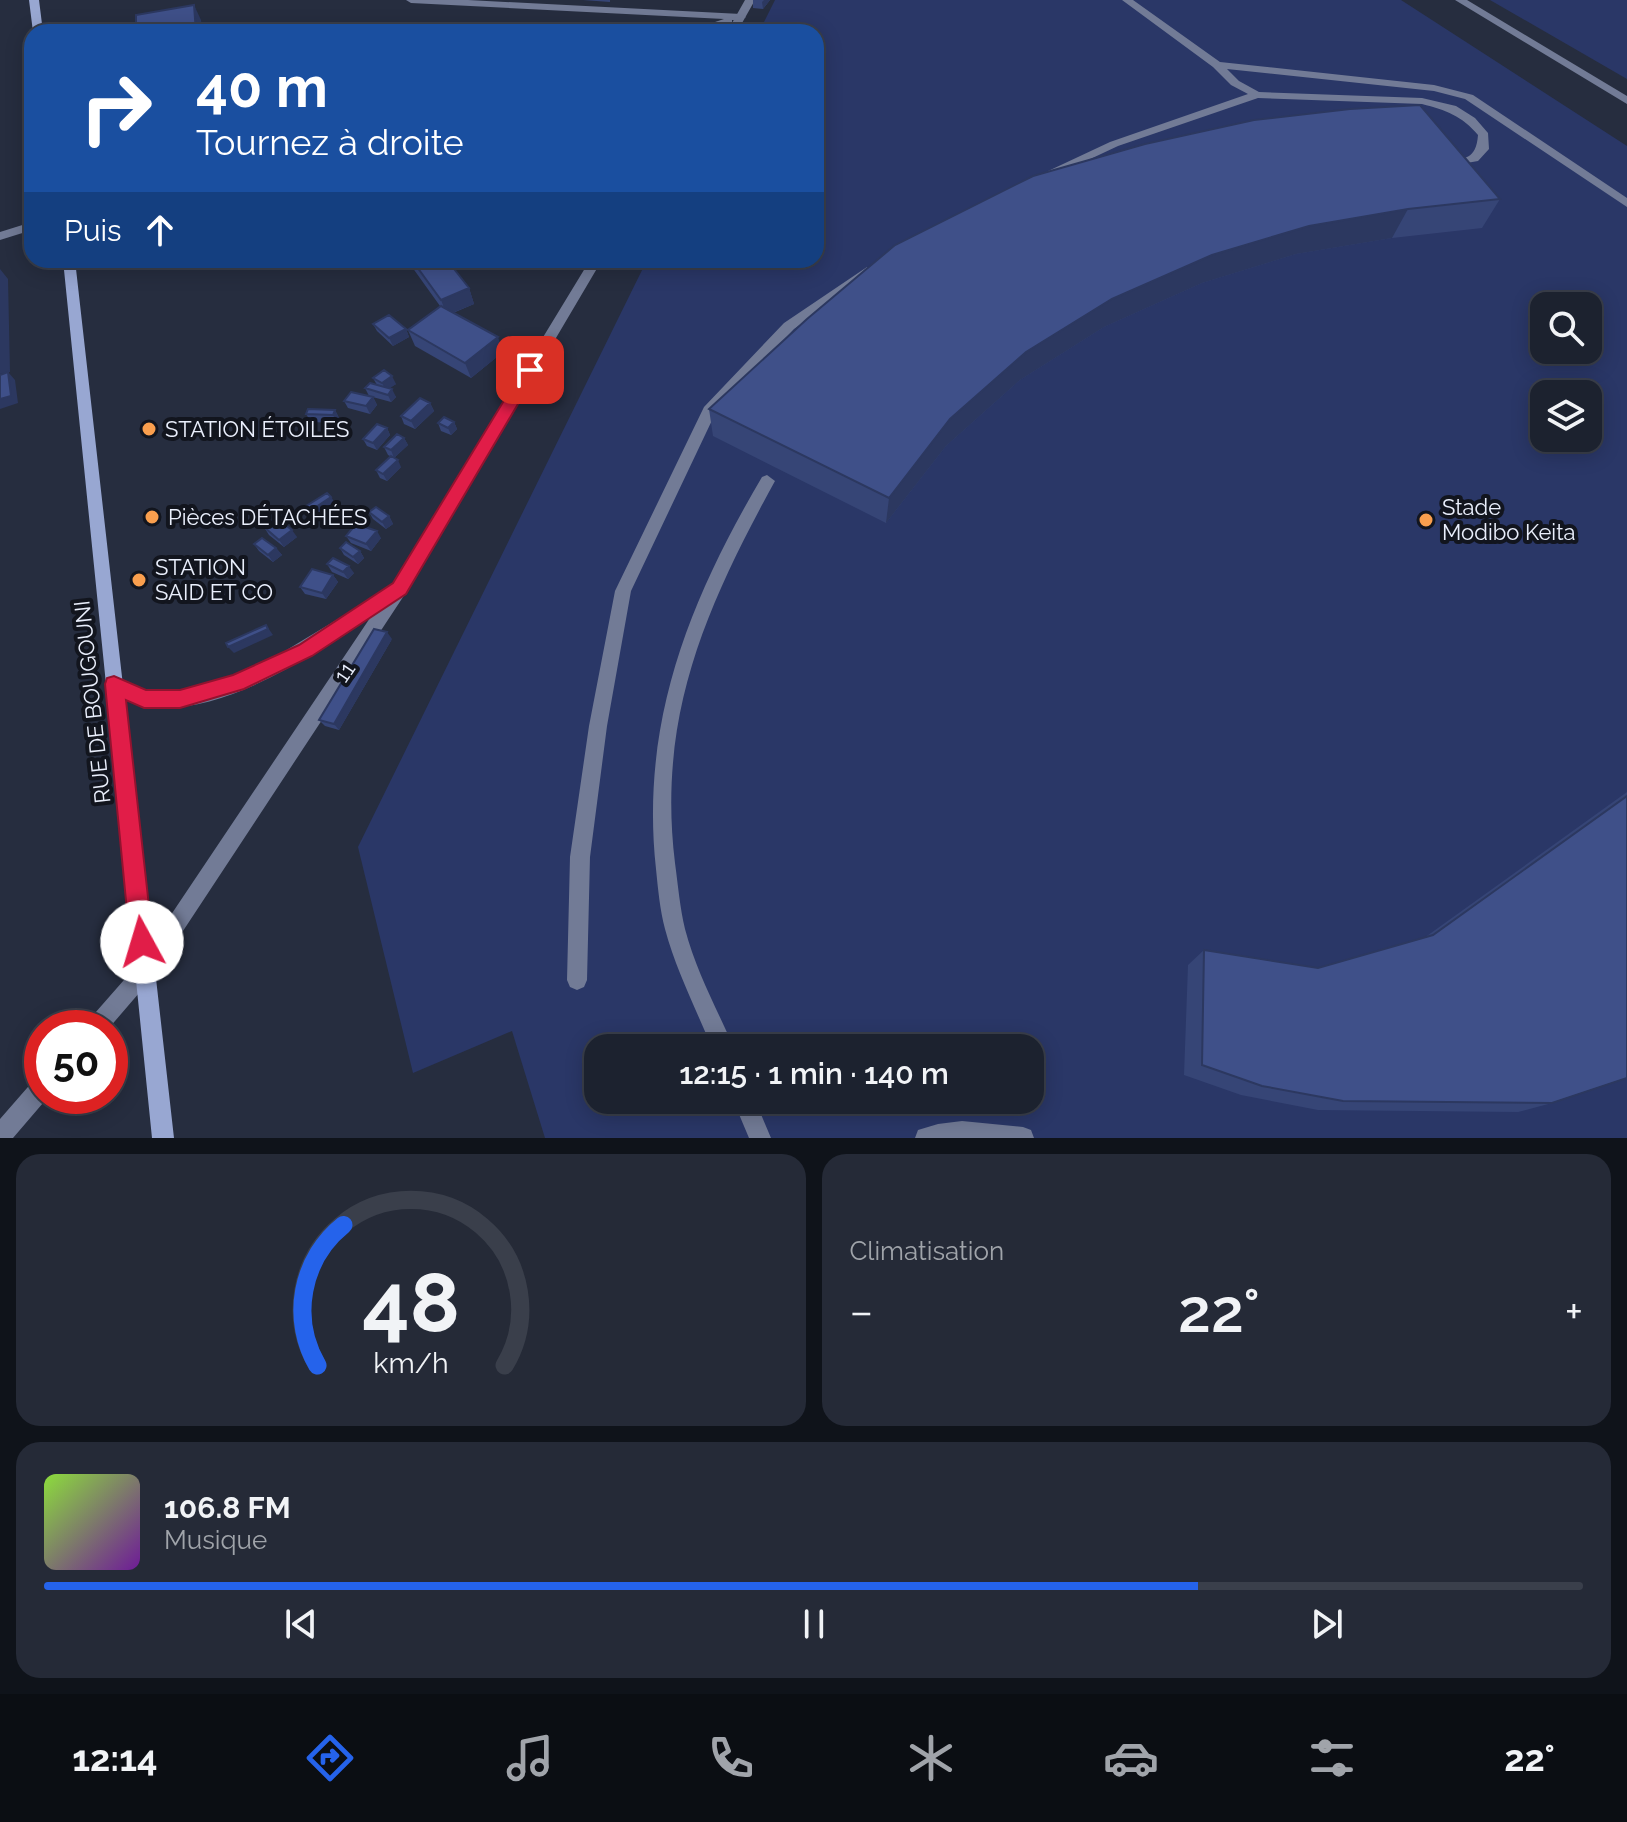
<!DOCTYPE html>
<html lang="fr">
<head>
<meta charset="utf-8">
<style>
	:root { --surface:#1c222f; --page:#252a37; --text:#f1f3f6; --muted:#a0a4aa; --line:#3a3f4b; --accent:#2563eb }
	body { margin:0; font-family:Raleway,sans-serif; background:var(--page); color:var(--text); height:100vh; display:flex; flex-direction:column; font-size:30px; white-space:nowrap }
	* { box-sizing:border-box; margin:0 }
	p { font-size:26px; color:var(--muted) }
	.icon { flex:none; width:44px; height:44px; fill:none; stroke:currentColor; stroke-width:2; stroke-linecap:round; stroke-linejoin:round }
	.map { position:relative; height:1138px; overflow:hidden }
	.drawer { display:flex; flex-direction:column; gap:16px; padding:16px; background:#0f131a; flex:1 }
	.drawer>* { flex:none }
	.top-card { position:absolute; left:24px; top:24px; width:800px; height:244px; border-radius:24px; box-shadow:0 4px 20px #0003,0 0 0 2px var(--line); background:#1a4fa0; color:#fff; overflow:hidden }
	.tools { position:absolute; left:1530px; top:292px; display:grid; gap:16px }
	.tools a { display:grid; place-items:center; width:72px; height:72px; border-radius:16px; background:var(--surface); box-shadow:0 4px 20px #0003,0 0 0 2px var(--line); font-size:40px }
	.speed { position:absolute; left:24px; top:1010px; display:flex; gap:16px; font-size:40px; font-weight:700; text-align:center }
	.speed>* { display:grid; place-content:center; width:104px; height:104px; border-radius:50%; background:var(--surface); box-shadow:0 4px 20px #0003,0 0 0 2px var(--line); line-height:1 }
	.speed .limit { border:12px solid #d22; background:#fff; color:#111 }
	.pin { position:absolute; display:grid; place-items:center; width:68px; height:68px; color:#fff; margin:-34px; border-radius:16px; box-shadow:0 4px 12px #0006 }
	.me { position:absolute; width:88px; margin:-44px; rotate:354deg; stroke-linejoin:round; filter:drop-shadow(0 0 6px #0008) }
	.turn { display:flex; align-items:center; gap:28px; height:168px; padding:0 40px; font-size:36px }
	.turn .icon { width:104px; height:104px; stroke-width:2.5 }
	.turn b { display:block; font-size:56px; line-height:68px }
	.then { display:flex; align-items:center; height:76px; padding:0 40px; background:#0003; gap:16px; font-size:30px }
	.big { font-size:60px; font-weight:600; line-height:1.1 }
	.drawer .widget { flex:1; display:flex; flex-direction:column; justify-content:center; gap:12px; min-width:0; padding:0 28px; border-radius:24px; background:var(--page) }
	.drawer .dial { align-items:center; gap:0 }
	.dial svg { height:208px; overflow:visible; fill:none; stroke:var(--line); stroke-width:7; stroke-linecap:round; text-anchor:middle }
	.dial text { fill:var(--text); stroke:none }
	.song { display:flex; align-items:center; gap:24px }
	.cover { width:96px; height:96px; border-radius:12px; background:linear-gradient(135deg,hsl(90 70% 55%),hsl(280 70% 35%)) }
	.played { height:8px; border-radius:4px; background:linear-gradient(90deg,var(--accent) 75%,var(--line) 75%) }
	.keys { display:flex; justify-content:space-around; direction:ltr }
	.heat { display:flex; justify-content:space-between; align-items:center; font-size:44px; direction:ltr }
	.drawer .tiles { flex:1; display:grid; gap:16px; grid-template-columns:1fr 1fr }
	.widget:last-child { grid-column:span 2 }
	.trip { position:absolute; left:584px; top:1034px; width:460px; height:80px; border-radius:24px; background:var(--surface); box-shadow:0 4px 20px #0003,0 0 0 2px var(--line); font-weight:600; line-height:80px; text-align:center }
	.tab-bar { display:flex; height:128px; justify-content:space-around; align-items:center; background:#0b0e13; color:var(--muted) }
	.tab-bar .icon { width:56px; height:56px }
	.tab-bar .on { color:var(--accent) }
	.tab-bar b { font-size:36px; color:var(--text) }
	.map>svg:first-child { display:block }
	.green { fill:#2a3767; fill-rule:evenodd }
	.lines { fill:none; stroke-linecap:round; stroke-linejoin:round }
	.service { fill:#727b96; fill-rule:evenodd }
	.minor { fill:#727b96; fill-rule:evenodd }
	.tertiary { fill:#727b96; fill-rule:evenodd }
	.secondary { fill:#98a7d2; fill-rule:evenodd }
	.wall { fill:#364576 }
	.shaded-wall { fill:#2c3860 }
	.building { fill:#3f5089; stroke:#2c3860; stroke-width:2 }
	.route { fill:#e11d48; stroke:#92132f; stroke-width:2 }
	.poi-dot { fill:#fa9f4e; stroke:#12151e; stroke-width:3 }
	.labels { text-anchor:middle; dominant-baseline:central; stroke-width:8; stroke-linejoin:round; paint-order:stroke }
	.poi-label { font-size:22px; fill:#eaeffc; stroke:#12151e; text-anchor:start }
	.street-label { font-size:22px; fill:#eaeffc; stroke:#12151e }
</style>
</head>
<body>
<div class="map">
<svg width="1627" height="1138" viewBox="0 0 1627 1138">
	<rect width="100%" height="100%" fill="#262d3f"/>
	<path class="green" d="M775 0H1401L1627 146V1138H545L512 1031 413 1073 358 847 647 260H816V32H759ZM1544 306H1588V350H1544ZM1544 394H1588V438H1544ZM598 1048H1030V1100H598Z
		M1490 0H1627V79Z"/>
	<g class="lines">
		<path class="service" d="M962 1121 1023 1127 1031 1130 1034 1138H915L918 1130 938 1124Z"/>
		<path class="minor" d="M406 0H468L741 14 746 17 741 20H732V23L701 32H685L724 19 411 3Z
			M1122 0H1133L1220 62 1434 85 1473 95 1627 198V207L1465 99 1434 91 1227 69 1239 81 1259 92 1422 98 1456 106 1475 118 1488 133 1489 149 1478 161 1444 167V163C1465 158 1476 160 1478 135 1462 116 1446 110 1422 104L1258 98 1118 146 1054 176H1046V172L1110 142 1248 94 1231 85 1213 67Z
			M32 222V230L0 240V232Z
			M867 267 872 268V274L794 329 715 414 631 591 607 726 590 857 587 980 584 987 577 990 570 987 567 980 570 857 589 726 615 591 704 407 784 323Z
			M767 475 775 481C706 607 657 716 675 863 678 885 680 908 685 929 696 971 717 1009 734 1048H712C696 1009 676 970 665 929 660 910 658 889 656 869 640 723 689 601 762 477Z
			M733 1100H755L771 1138H749Z"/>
		<path class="tertiary" d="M745 0H755L737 32H727Z
			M1455 0H1467L1627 96V104Z
			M590 260H602L405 594 152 978 109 1028H84L88 1021 138 964 372 615C312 656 224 716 147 707 133 705 120 696 108 689L105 684 108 679 114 676 148 691H179L211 684 270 660 391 587Z
			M42 1077V1096H49L13 1138H0V1119L34 1080Z"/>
		<path class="secondary" d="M29 0H39L43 32H33Z
			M63 260H75L174 1138H152Z"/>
	</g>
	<path class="wall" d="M583 0H610V2Z
		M753 0H770L763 9 753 8Z
		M1145 144 1500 199 1482 228 1392 238 1296 254 1202 283 1104 327 1020 380 946 446 886 523 713 436 709 409Z
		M407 260H447L469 288 474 304 453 313 503 352 471 378 415 346 408 330 440 306Z
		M373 324 406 329 409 337 393 346 377 331Z
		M373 378 396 384 389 388 396 397 391 402 369 396 365 388 377 385Z
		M373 397 377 405 370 414 348 408 344 401Z
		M430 403 434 411 415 429 404 424 401 416Z
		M335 410 339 418 337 423 311 422 306 414Z
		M454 422 457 429 451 435 441 431 438 423Z
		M387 428 390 435 377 450 367 446 363 439Z
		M404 438 408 445 394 458 388 455 384 447Z
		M401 467 387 481 380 478 376 470Z
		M369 512 389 516 393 524 386 529 373 519Z
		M264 527 297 537 284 547 269 535Z
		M346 536 381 538 371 551 351 543Z
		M254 544 276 548 282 555 273 562 259 551Z
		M340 548 360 551 364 558 358 564 344 555Z
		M327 564 354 573 348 579 332 572Z
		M333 575 338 582 326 599 305 594 300 587Z
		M392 639 339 730 325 726 319 720Z
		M1627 792V1078L1552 1103 1518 1112 1318 1110 1241 1095 1184 1075 1188 965 1204 950 1318 968 1424 938Z"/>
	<path class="shaded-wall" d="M764 0H770L763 9 762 2Z
		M194 5 201 20 202 32H196Z
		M1408 209 1392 238 1296 254 1202 283 1104 327 1020 380 946 446 886 523 889 498 950 419 1026 352 1112 299 1212 255 1309 226Z
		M0 269 8 279 10 372 0 374Z
		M469 288 474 304 447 315 441 300Z
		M406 329 409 337 393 346 389 338Z
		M498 337 503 352 471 378 465 363Z
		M8 372 15 380 18 403 0 409V399Z
		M392 376 396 384 386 391 382 383Z
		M392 389 396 397 391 402 388 395Z
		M373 397 377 405 370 414 366 406Z
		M430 403 434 411 415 429 411 421Z
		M335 410 339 418 337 423 333 415Z
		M454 422 457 429 451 435 448 428Z
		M387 428 390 435 377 450 373 443Z
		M404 438 408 445 394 458 391 450Z
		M398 460 401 467 387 481 383 474Z
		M331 497 336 504 312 520 307 513Z
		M389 516 393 524 386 529 382 522Z
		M292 530 297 537 284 547 279 540Z
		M377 531 381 538 371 551 366 544Z
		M276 548 282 555 273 562 268 555Z
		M360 551 364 558 358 564 353 557Z
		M349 566 354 573 348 579 343 572Z
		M333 575 338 582 326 599 322 593Z
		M266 625 273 635 234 653 228 647Z
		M387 632 392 639 339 730 334 724Z"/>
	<path class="building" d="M194 5 196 32H136V15Z
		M1420 105 1500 199 1408 209 1309 226 1212 255 1112 299 1026 352 950 419 889 498 709 409 807 319 895 245 1033 176 1145 144 1254 120 1350 109Z
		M412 260H447L469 288 441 300Z
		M441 306 498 337 465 363 408 330Z
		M389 315 406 329 389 338 373 324Z
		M384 370 392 376 382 383 373 378Z
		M8 372 11 396 0 399V375Z
		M370 383 392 389 388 395 365 388Z
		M351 392 373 397 366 406 344 401Z
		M420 398 430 403 411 421 401 416Z
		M308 409 335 410 333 415 306 414Z
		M444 417 454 422 448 428 438 423Z
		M377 424 387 428 373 443 363 439Z
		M397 434 404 438 391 450 384 447Z
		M391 456 398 460 383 474 376 470Z
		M327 493 331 497 307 513 303 508Z
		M376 507 389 516 382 522 369 512Z
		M276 518 292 530 279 540 264 527Z
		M356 524 377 531 366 544 346 536Z
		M262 538 276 548 268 555 254 544Z
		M346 542 360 551 353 557 340 548Z
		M333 558 349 566 343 572 327 564Z
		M312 569 333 575 322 593 300 587Z
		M266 625 268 629 228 647 226 643Z
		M374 629 387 632 334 724 319 720Z
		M1627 796V1078L1552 1103 1343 1101 1262 1086 1202 1065 1204 950 1318 968 1433 935Z"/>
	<path class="route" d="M530 364 538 370 406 594 312 656 244 689 180 708H144L126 700 153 942 150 950 142 954 134 950 130 942 105 684 107 678 114 676 146 690H180L233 675 299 645 393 583 525 366Z"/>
	<g class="poi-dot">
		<circle cx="149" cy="429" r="8"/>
		<circle cx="152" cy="517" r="8"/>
		<circle cx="1426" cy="520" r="8"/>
		<circle cx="139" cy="580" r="8"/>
	</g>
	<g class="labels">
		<g class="poi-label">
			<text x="165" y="429">STATION ÉTOILES</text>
			<text x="1442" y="507">Stade<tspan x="1442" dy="25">Modibo Keita</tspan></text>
			<text x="168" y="517">Pièces DÉTACHÉES</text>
			<text x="155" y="567">STATION<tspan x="155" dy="25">SAID ET CO</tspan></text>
		</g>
		<g class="street-label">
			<text transform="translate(344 672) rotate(-56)">11</text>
			<text transform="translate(92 702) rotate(-96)">RUE DE BOUGOUNI</text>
		</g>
	</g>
</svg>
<div class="tools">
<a><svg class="icon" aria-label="search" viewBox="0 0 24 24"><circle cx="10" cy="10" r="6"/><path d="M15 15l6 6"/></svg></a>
<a><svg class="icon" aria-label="layers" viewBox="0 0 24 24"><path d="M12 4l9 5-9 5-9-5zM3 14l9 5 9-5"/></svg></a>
</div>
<div class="speed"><div class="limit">50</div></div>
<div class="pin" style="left:530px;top:370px;background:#d93025"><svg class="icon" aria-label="arrive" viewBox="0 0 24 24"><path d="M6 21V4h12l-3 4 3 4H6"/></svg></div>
<svg class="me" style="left:142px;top:942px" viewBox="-20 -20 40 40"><circle r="19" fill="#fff"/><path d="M0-13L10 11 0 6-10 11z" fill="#e11d48"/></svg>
<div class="trip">12:15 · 1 min · 140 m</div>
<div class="top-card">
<div class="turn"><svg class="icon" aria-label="right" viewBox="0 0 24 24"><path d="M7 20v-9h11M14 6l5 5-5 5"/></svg><div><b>40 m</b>Tournez à droite</div></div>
<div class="then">Puis<svg class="icon" aria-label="ahead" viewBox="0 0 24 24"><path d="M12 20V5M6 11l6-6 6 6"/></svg></div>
</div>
</div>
<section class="drawer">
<div class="tiles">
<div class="widget dial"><svg viewBox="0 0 100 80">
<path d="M14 69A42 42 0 1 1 86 69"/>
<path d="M14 69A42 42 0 0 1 24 15" stroke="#2563eb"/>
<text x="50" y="56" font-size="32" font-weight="700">48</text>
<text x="50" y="72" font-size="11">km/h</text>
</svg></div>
<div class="widget"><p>Climatisation</p>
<div class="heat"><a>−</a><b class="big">22°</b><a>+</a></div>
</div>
<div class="widget">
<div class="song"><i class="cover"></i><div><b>106.8 FM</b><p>Musique</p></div></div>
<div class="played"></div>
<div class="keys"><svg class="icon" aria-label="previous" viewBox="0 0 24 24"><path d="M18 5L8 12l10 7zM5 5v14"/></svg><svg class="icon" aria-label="pause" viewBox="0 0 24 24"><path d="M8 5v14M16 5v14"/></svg><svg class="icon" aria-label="next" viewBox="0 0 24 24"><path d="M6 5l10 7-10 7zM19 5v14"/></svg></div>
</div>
</div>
</section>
<nav class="tab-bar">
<b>12:14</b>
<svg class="icon on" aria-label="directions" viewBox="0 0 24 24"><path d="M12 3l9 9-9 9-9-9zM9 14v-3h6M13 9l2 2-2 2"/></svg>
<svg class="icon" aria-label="music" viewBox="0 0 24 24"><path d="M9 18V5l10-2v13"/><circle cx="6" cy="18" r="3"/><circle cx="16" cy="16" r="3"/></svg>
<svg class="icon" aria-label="phone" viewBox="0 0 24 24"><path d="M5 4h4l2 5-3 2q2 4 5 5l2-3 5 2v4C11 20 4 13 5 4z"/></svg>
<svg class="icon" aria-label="climate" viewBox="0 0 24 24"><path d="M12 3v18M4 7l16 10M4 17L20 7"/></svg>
<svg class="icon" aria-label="car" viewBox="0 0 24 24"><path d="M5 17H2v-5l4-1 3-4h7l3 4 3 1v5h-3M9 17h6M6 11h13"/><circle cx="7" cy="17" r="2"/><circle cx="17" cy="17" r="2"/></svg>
<svg class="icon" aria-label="filters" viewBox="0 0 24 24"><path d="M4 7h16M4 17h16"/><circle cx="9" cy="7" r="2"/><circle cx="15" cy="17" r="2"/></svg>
<b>22°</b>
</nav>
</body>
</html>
